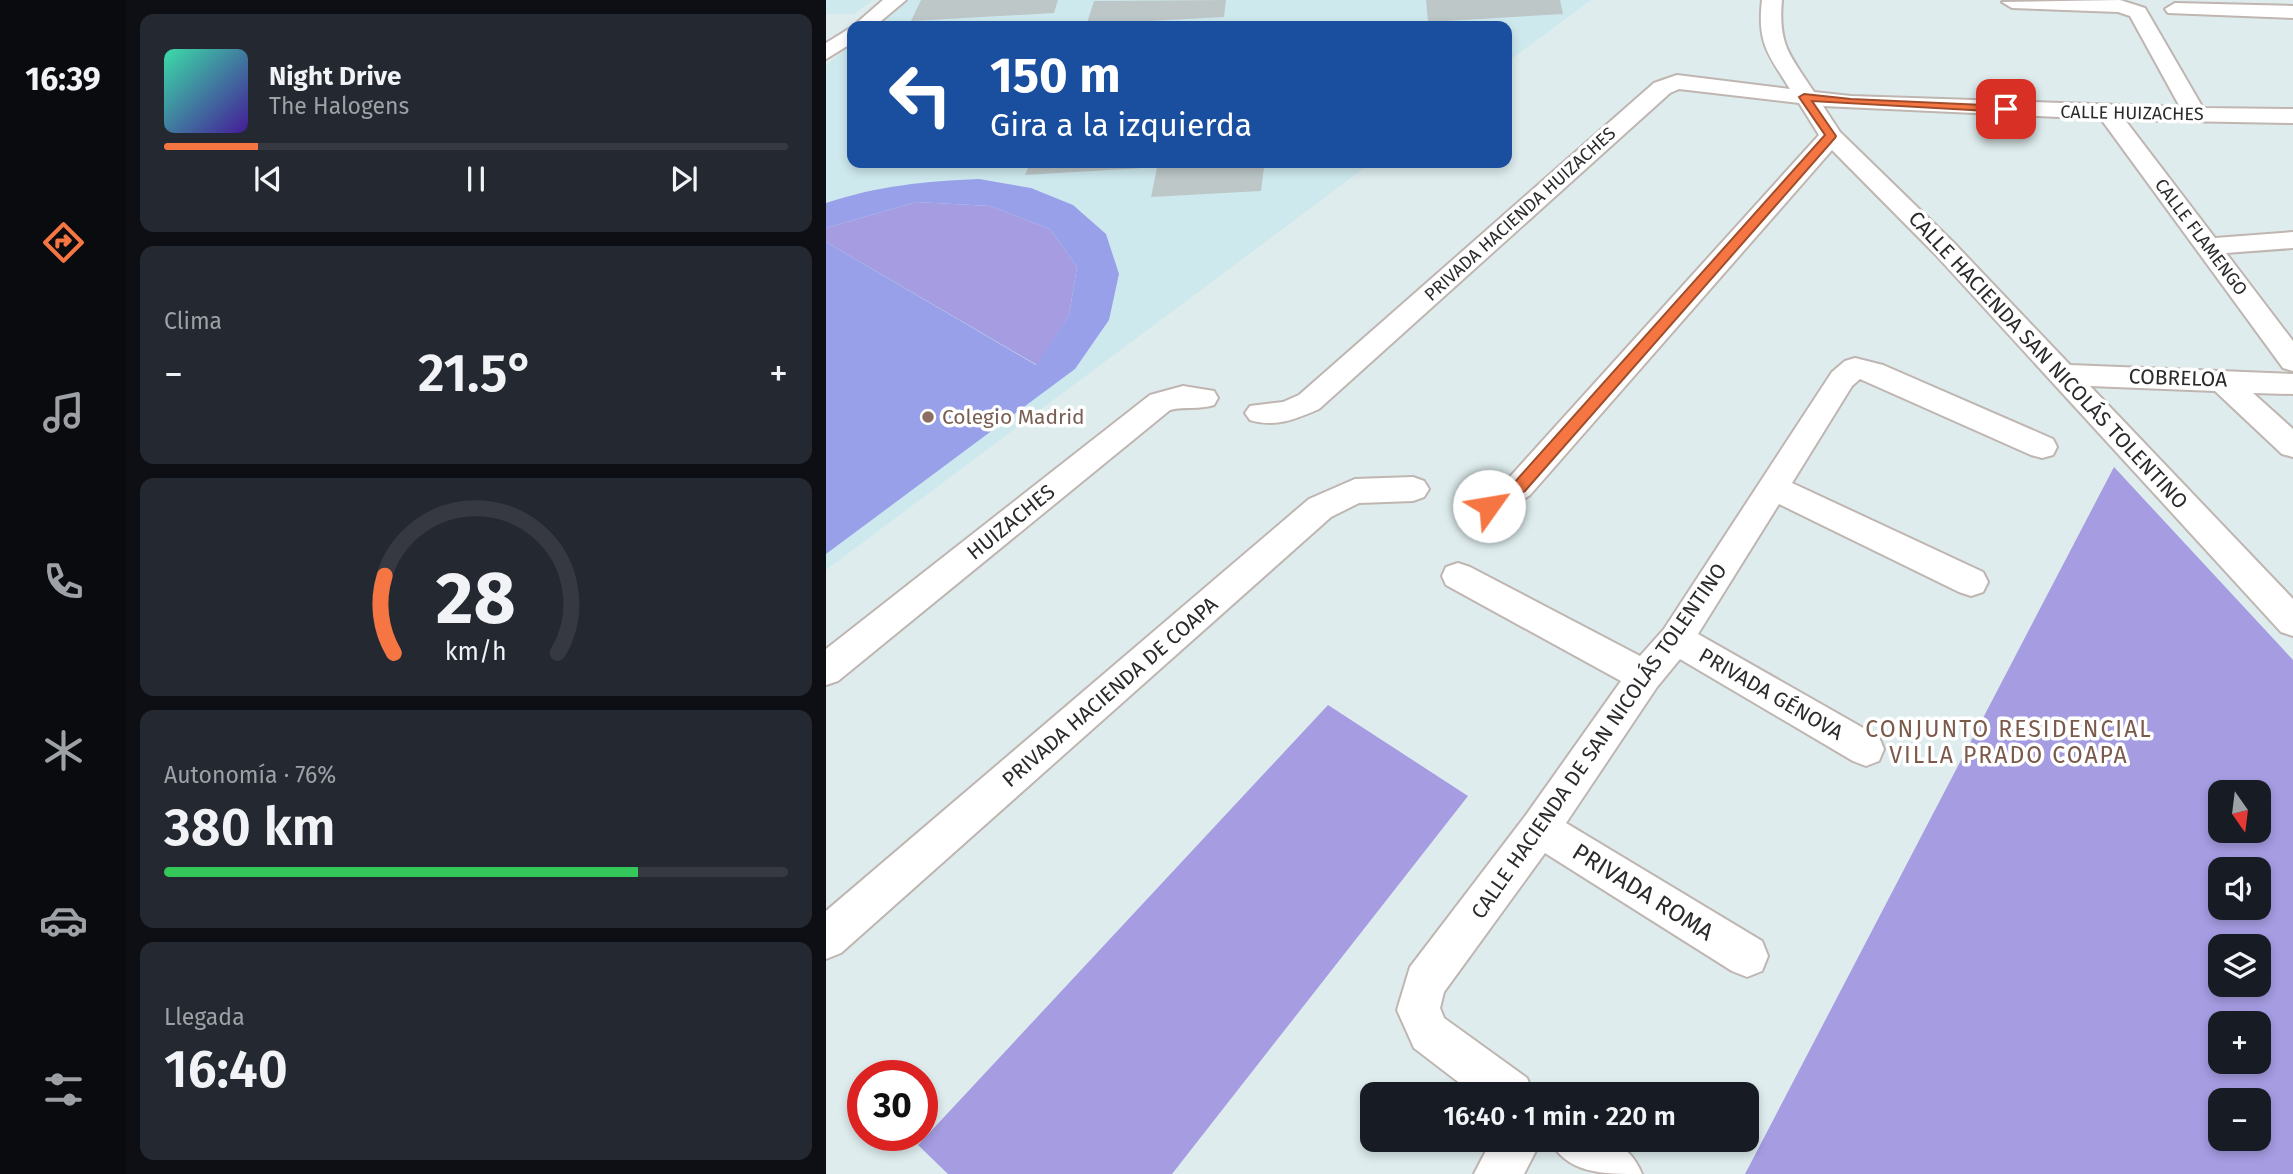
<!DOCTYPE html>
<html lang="es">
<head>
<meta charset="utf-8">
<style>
	:root { --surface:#171b24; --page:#242831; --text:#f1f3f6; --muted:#9ea1a6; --line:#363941; --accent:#f57642 }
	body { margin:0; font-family:"Fira Sans",sans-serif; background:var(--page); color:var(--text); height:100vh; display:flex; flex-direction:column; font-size:26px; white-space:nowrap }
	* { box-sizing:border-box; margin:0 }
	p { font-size:23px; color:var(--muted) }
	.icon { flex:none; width:38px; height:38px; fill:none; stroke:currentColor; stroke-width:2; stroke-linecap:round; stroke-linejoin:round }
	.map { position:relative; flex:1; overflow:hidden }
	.drawer { display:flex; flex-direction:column; gap:14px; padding:14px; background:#0d0f14; width:700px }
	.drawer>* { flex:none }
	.hud { position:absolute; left:21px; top:21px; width:665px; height:147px; border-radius:14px; box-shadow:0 4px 10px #0003; background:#1a4fa0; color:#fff; overflow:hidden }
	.needle { width:46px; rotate:166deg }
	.buttons { position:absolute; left:1382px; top:780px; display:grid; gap:14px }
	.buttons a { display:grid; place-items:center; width:63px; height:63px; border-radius:14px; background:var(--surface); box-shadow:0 4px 10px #0003; font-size:35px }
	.speed { position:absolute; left:21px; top:1060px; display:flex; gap:14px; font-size:35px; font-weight:700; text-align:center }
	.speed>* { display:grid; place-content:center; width:91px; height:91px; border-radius:50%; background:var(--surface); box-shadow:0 4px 10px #0003; line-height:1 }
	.speed .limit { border:10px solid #d22; background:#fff; color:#111 }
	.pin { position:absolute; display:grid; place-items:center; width:60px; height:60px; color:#fff; margin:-30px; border-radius:14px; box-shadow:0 4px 10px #0006 }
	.me { position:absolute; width:77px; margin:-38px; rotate:58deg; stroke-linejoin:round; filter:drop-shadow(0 0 5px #0008) }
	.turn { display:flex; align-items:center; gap:24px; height:147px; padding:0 28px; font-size:32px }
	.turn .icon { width:91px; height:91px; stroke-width:2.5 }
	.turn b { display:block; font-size:49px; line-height:60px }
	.big { font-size:52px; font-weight:600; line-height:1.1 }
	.drawer .tile { flex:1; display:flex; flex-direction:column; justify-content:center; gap:10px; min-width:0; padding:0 24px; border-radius:14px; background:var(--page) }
	.drawer .dial { align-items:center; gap:0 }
	.dial svg { height:182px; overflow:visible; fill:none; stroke:var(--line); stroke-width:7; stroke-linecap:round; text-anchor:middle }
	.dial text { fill:var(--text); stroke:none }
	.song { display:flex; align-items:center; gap:21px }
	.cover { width:84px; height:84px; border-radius:10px; background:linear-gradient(135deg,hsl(160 70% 55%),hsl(260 70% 35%)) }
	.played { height:7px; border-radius:4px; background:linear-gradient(90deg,var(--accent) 15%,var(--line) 15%) }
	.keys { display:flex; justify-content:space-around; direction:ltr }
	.heat { display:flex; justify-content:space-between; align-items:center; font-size:38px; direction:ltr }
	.charge { height:10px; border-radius:5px; background:linear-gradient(90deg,#34c759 76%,var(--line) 0) }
	.trip { position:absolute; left:534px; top:1082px; width:399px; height:70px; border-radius:14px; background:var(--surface); box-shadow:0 4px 10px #0003; font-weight:600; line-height:70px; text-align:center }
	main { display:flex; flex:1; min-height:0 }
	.menu { display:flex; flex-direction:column; width:126px; justify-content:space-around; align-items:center; background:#090b0e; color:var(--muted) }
	.menu .icon { width:49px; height:49px }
	.menu .current { color:var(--accent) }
	.menu b { font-size:32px; color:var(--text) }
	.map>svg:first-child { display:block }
	.education { fill:#cee9ee }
	.green { fill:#a59ce2; fill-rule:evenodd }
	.pitch { fill:#98a0e9 }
	.building { fill:#bdc7c8 }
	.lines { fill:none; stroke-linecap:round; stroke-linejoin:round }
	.street-casing { stroke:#bfb5b1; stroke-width:4 }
	.street { fill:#fff; fill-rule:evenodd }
	.route { fill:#f57642; stroke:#9f4d2b; stroke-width:2 }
	.education-dot { fill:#8d6e63; stroke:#fff; stroke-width:2.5 }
	.labels { text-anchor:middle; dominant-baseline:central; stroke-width:7; stroke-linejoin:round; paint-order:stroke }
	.far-street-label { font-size:18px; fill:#2b2b2b; stroke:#fff }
	.street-label { font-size:21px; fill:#2b2b2b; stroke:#fff }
	.education-label { font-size:21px; fill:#785e54; stroke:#fff; text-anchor:start }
	.neighbourhood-label { font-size:23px; letter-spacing:2px; fill:#7b5a4c; stroke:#fff }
	.near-street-label { font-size:24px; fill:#2b2b2b; stroke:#fff }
</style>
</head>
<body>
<main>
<nav class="menu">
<b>16:39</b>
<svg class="icon current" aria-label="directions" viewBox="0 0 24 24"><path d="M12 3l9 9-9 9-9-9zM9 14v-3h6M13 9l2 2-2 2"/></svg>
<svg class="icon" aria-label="music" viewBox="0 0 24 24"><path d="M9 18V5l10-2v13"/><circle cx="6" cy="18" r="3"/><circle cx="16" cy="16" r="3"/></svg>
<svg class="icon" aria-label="phone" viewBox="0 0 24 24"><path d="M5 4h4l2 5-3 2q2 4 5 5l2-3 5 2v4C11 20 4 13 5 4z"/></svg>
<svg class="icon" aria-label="climate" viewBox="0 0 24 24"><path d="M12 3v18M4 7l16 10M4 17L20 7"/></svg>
<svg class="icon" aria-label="car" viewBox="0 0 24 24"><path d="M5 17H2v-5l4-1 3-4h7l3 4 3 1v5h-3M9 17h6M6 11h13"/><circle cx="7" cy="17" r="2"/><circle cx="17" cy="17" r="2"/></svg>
<svg class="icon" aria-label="filters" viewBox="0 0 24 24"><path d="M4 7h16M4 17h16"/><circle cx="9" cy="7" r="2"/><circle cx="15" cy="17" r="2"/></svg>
</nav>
<section class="drawer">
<div class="tile">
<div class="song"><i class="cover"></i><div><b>Night Drive</b><p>The Halogens</p></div></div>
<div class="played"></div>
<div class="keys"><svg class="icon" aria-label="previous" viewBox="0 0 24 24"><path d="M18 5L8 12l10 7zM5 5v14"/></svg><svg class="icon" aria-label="pause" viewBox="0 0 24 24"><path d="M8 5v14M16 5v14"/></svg><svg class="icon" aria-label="next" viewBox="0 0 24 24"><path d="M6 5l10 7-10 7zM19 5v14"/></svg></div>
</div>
<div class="tile"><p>Clima</p>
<div class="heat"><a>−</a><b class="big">21.5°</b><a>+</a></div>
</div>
<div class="tile dial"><svg viewBox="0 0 100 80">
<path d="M14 69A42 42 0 1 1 86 69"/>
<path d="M14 69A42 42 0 0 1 10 35" stroke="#f57642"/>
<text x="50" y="56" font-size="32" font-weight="700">28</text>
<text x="50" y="72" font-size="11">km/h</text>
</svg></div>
<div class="tile"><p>Autonomía · 76%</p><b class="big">380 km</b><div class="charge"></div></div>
<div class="tile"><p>Llegada</p><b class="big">16:40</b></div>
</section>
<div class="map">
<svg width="1467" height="1174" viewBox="0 0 1467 1174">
	<rect width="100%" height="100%" fill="#deeced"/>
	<path class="education" d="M0 0H47L28 14H0Z
		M83 0H765L681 62V26H49Z
		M26 44V163H545L0 570V65Z"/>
	<path class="green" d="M90 202 164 206 224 229 251 267 243 315 211 365 0 242V228Z
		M1288 467 1467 660V1174H919ZM1395 793H1433V831H1395ZM1395 870H1433V908H1395ZM1395 947H1433V985H1395ZM1395 1024H1433V1062H1395ZM1395 1101H1433V1139H1395Z
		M502 705 642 796 346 1174H122L92 1145Z"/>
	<path class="pitch" d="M153 179 205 188 247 205 280 234 293 274 283 320 249 369 0 554V242L210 365 243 315 251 267 224 229 164 206 90 202 0 228V203C51 186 100 181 153 179Z"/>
	<path class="building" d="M95 0H232L228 13 85 21Z
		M400 0 398 17 324 21 323 26H260L268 1Z
		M600 0H734L737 14 602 22Z
		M204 163H307L316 168 199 175Z
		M332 163H467V166L438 167 435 191 325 197Z"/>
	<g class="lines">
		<g class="street-casing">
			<path id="street" d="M57 0H80L49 26 26 27Z
				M936 0H956C952 46 964 55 988 92L1025 96 1354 107 1304 16 1292 12 1186 8 1176 2 1294 0 1319 8 1377 108 1467 109V123L1299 120 1389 238 1467 232V248L1400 253 1467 341V371L1457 368 1275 119 997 106 1014 132 1127 242 1244 365 1467 374V394L1427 393 1467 429V457L1456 454 1389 391 1264 386 1467 599V636L1455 632 1109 254 1006 150 704 495C687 506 672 521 652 515L647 506 652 497 682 479 993 135 973 103 853 89 844 93 493 409C470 419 449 428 424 420L419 413 424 406 457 402 473 395 828 83 851 75 964 89C942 54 931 43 936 0Z
				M1349 3 1467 6V18L1342 13 1339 9Z
				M26 27V43L0 59V43Z
				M1029 358 1057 365 1227 439 1231 447 1227 455 1216 458 1205 455 1034 379 1026 386 966 483 1157 572 1162 582 1157 592 1145 596 1133 592 953 504 872 634 1053 737 1058 749 1053 761 1040 766 1027 761 854 659 831 687 740 823 936 941 942 956 936 971 921 977 906 971 719 853 618 992 614 1008 618 1018 701 1078 707 1094H648L588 1048 571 1010 584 967 700 815 795 681 620 585 616 576 620 567 632 563 644 567 814 656 838 629 1006 372 1019 361Z
				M357 386 388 391 392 398 388 405C373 410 359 406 344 410L12 681 0 685V649L324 395Z
				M587 477 598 481 603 489 598 497 587 501 533 503 505 517 15 953 0 959V911L483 499 529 479Z
				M666 1139H716L698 1174H648Z
				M723 1139C763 1139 798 1130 816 1174 776 1174 741 1174 723 1139Z"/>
		</g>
		<use href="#street" class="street"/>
	</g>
	<path class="route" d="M978 94 1025 99 1180 106 1185 109 1180 112 986 101 1010 136 1009 138 699 491 668 510H658V502L688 483 999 135 973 97Z"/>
	<circle class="education-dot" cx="102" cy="417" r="7"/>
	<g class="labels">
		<g class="far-street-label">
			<text transform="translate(1306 113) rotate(1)">CALLE HUIZACHES</text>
			<text transform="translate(694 214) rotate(-42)">PRIVADA HACIENDA HUIZACHES</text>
			<text transform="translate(1375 237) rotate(53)">CALLE FLAMENGO</text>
		</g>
		<g class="street-label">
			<text transform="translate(1222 360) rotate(47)">CALLE HACIENDA SAN NICOLÁS TOLENTINO</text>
			<text transform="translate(1352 378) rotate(2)">COBRELOA</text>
			<text transform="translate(185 522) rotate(-39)">HUIZACHES</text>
			<text transform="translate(284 692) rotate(-41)">PRIVADA HACIENDA DE COAPA</text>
			<text transform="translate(945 694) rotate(30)">PRIVADA GÉNOVA</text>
			<text transform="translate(773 741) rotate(-55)">CALLE HACIENDA DE SAN NICOLÁS TOLENTINO</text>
		</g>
		<g class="education-label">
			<text x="116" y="417">Colegio Madrid</text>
		</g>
		<g class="neighbourhood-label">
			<text x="1183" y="729">CONJUNTO RESIDENCIAL<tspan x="1183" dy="26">VILLA PRADO COAPA</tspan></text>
		</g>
		<g class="near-street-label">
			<text transform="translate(817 892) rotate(32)">PRIVADA ROMA</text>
		</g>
	</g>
</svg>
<div class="buttons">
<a><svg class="needle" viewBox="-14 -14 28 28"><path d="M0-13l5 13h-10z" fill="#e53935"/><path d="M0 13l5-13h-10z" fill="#9ea1a6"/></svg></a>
<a><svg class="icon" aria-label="sound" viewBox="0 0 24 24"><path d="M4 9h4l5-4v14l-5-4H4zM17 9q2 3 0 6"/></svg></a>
<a><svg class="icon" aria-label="layers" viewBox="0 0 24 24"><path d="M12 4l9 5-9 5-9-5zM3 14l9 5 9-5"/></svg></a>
<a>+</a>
<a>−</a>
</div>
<div class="speed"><div class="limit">30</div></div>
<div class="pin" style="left:1180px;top:109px;background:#d93025"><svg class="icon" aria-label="arrive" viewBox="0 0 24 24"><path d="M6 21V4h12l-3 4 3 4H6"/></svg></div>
<svg class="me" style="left:663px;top:506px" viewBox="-20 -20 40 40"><circle r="19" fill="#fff"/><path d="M0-13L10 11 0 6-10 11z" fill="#f57642"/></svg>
<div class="trip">16:40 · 1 min · 220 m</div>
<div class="hud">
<div class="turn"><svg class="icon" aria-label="left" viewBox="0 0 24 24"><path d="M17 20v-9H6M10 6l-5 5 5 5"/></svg><div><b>150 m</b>Gira a la izquierda</div></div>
</div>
</div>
</main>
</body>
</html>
